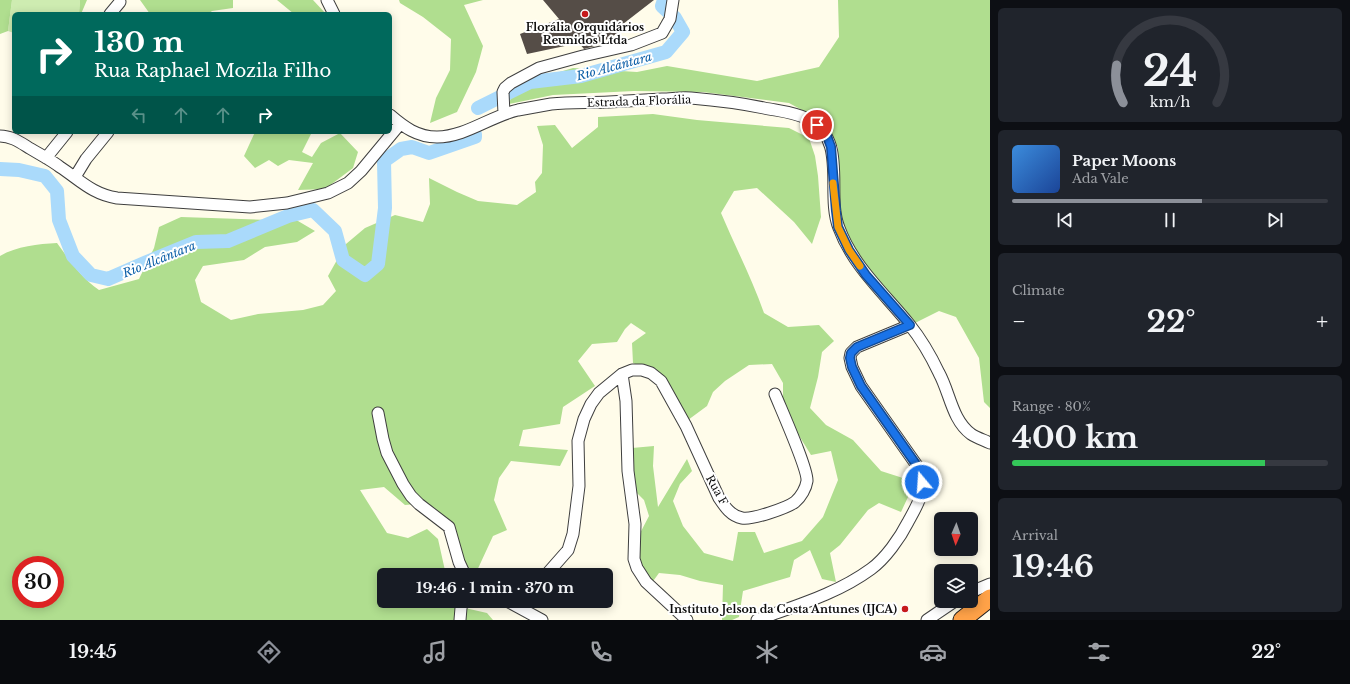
<!DOCTYPE html>
<html lang="en">
<head>
<meta charset="utf-8">
<style>
	:root { --surface:#171b24; --page:#20242c; --text:#f1f3f6; --muted:#9ea1a6; --line:#363941; --accent:#8c9099 }
	body { margin:0; font-family:"Libre Baskerville",serif; background:var(--page); color:var(--text); height:100vh; display:flex; flex-direction:column; font-size:15px; white-space:nowrap }
	* { box-sizing:border-box; margin:0 }
	p { font-size:13px; color:var(--muted) }
	.icon { flex:none; width:22px; height:22px; fill:none; stroke:currentColor; stroke-width:2; stroke-linecap:round; stroke-linejoin:round }
	.map { position:relative; flex:1; overflow:hidden }
	.details { display:flex; flex-direction:column; gap:8px; padding:8px; background:#0d0f14; width:360px }
	.details>* { flex:none }
	.guide { position:absolute; left:12px; top:12px; width:380px; height:122px; border-radius:6px; box-shadow:0 2px 10px #0003; background:#00695c; color:#fff; overflow:hidden }
	.needle { width:26px; rotate:182deg }
	.buttons { position:absolute; left:934px; top:512px; display:grid; gap:8px }
	.buttons a { display:grid; place-items:center; width:44px; height:44px; border-radius:6px; background:var(--surface); box-shadow:0 2px 10px #0003; font-size:20px }
	.speed { position:absolute; left:12px; top:556px; display:flex; gap:8px; font-size:20px; font-weight:700; text-align:center }
	.speed>* { display:grid; place-content:center; width:52px; height:52px; border-radius:50%; background:var(--surface); box-shadow:0 2px 10px #0003; line-height:1 }
	.speed .limit { border:6px solid #d22; background:#fff; color:#111 }
	.pin { position:absolute; display:grid; place-items:center; width:34px; height:34px; color:#fff; margin:-17px; border:2px solid #fff; border-radius:50%; box-shadow:0 1px 4px #0007 }
	.me { position:absolute; width:44px; margin:-22px; rotate:342deg; stroke-linejoin:round; filter:drop-shadow(0 0 3px #0008) }
	.turn { display:flex; align-items:center; gap:14px; height:84px; padding:0 16px; font-size:18px }
	.turn .icon { width:52px; height:52px; stroke-width:2.5 }
	.turn b { display:block; font-size:28px; line-height:34px }
	.lanes { display:flex; align-items:center; height:38px; padding:0 16px; background:#0003; justify-content:center; gap:20px; direction:ltr }
	.lanes .off { opacity:.35 }
	.big { font-size:30px; font-weight:800; line-height:1.1 }
	.details .tile { flex:1; display:flex; flex-direction:column; justify-content:center; gap:6px; min-width:0; padding:0 14px; border-radius:6px; background:var(--page) }
	.details .dial { align-items:center; gap:0 }
	.dial svg { height:104px; overflow:visible; fill:none; stroke:var(--line); stroke-width:7; stroke-linecap:round; text-anchor:middle }
	.dial text { fill:var(--text); stroke:none }
	.song { display:flex; align-items:center; gap:12px }
	.cover { width:48px; height:48px; border-radius:6px; background:linear-gradient(135deg,hsl(210 70% 55%),hsl(220 70% 35%)) }
	.played { height:4px; border-radius:2px; background:linear-gradient(90deg,var(--accent) 60%,var(--line) 60%) }
	.keys { display:flex; justify-content:space-around; direction:ltr }
	.heat { display:flex; justify-content:space-between; align-items:center; font-size:22px; direction:ltr }
	.charge { height:6px; border-radius:3px; background:linear-gradient(90deg,#34c759 80%,var(--line) 0) }
	.trip { position:absolute; left:377px; top:568px; width:236px; height:40px; border-radius:6px; background:var(--surface); box-shadow:0 2px 10px #0003; font-weight:800; line-height:40px; text-align:center }
	.tabs { display:flex; height:64px; justify-content:space-around; align-items:center; background:#090b0e; color:var(--muted) }
	.tabs .icon { width:28px; height:28px }
	.tabs .active { color:var(--accent) }
	.tabs b { font-size:18px; color:var(--text) }
	main { display:flex; flex:1; min-height:0 }
	.map>svg:first-child { display:block }
	.green { fill:#ceecb1 }
	.forest { fill:#b0de8f; fill-rule:evenodd }
	.lines { fill:none; stroke-linecap:round; stroke-linejoin:round }
	.river { stroke:#aadafb; stroke-width:14 }
	.building { fill:#554d47 }
	.minor-casing { stroke:#3f3f3f; stroke-width:13 }
	.highway-casing { stroke:#1d1d1d; stroke-width:19 }
	.minor { stroke:#fff; stroke-width:11 }
	.highway { stroke:#ffa248; stroke-width:17 }
	.route-casing { stroke:#114b97; stroke-width:10 }
	.route { stroke:#1a73e8; stroke-width:7 }
	.slow { stroke:#f59e0b; stroke-width:7 }
	.poi-dot { fill:#c6191b; stroke:#fff; stroke-width:1.5 }
	.labels { text-anchor:middle; dominant-baseline:central; stroke-width:4; stroke-linejoin:round; paint-order:stroke }
	.poi-label { font-size:11px; font-weight:bold; fill:#0c0c0c; stroke:#fff }
	.street-label { font-size:11px; fill:#0c0c0c; stroke:#fff }
	.water-label { font-size:12px; font-style:italic; fill:#0b5ea7; stroke:#fff }
</style>
</head>
<body>
<main>
<div class="map">
<svg width="990" height="620" viewBox="0 0 990 620">
	<rect width="100%" height="100%" fill="#fffcea"/>
	<path class="green" d="M12 0H80L79 14H14V33L8 31Z"/>
	<path class="forest" d="M0 0H12L8 31 0 34Z
		M80 0H87L81 14H79Z
		M140 0H233V8L212 11 208 14H150Z
		M277 0H313L326 14H294Z
		M399 0H483L464 5 483 46 476 72 457 112 430 123 436 98 450 70 451 39 423 17 400 3Z
		M838 0H990V408L984 402 979 358 956 317 939 311 915 323 868 278 841 235 838 147 822 121 789 103 703 92 634 91 553 95 509 104 515 85 573 68 637 72 667 66 757 81 819 67 839 37Z
		M653 114 697 120 789 128 809 138 815 156 818 176 821 217 812 244 794 222 757 188 734 191 721 213C735 246 752 279 764 313L788 327 819 325 834 341 822 352 818 377 810 408 826 425 853 440 881 471 906 479 908 497 901 512 879 503 868 510 840 545 830 553 836 582 822 579 810 550 794 560 790 577 743 591 739 617 732 620H722L723 585 700 581 680 575 659 573 651 584 634 555 637 539 649 516 644 500 632 488V448L654 446 653 466 658 507 687 459 692 471 680 484 673 501 683 526 704 553 733 561 738 532H755L764 553 802 541 823 517 838 480 831 451 811 455 793 426 783 399V383L772 364 749 365 725 381 713 392 707 406 688 420 658 375 633 363 632 343 646 333 631 323 625 329 617 342 592 344 578 361 595 386 563 407 560 424 523 430 519 446 568 450 560 466 511 461 499 478 494 500 507 530 493 536 475 575H470L444 527 417 504 405 505 384 487 360 490 387 533 408 538 427 529 438 539 446 575H384V601H449L450 602 465 608 487 613 493 620H0V256C17 246 38 244 57 243 69 259 81 278 99 290L139 279 154 248 159 227 181 217 298 221 315 231 297 242 265 247 244 260 203 266 195 280 201 302 231 320 258 314 303 310 323 305 336 291 328 276 346 244 365 228 395 215 423 222 430 204 429 178 457 192 478 201 517 205 536 192 535 182 542 173 543 145 537 126 555 125 572 148 598 127V117ZM21 565H55V599H21Z
		M255 132H312L302 152 312 157 321 143 340 133 358 152 353 168 325 189 298 190 313 163 289 160 278 166 269 160 255 168 244 156Z"/>
	<g class="lines">
		<path class="river" d="M478 108 530 82 581 76 666 52 683 32 675 18 662 6 664 0
			M0 169 19 170 45 176 57 191 59 220 73 256 91 275 108 279 147 262 196 242 228 241 288 216 313 210 335 231 343 260 365 275 378 264 385 208 384 161 401 149 412 147 429 153 475 137V134"/>
	</g>
	<path class="building" d="M543 0H654L623 24 627 28 595 46 584 49 579 43 527 54 520 34 559 19Z"/>
	<g class="lines">
		<g class="minor-casing">
			<path id="minor" d="M327 0 334 14
				M110 14 120 2
				M504 114 503 92 505 88 511 83 539 68 583 56 631 45 662 33 670 19 673 0
				M390 115C404 127 417 137 437 137 465 137 491 116 518 110 529 108 540 106 551 104 570 102 590 103 609 102 626 101 644 100 662 99 671 99 681 97 691 98 715 100 740 103 764 108 779 111 794 112 808 119 849 140 825 193 839 228 853 266 884 293 909 324 921 339 931 356 939 373 950 393 952 420 971 434 977 438 984 440 990 443
				M0 136C12 136 21 143 31 149 41 155 51 160 60 167 80 180 92 194 117 198L250 207 287 203 328 193 348 183 361 171 400 124
				M46 158 67 132
				M75 177 86 159 108 132
				M622 374 626 401 628 471 635 524 634 559 637 568 646 582 687 620
				M378 413 383 439 387 453 403 484 411 496 419 504 449 527 459 562 465 575
				M546 575 568 550 573 534 579 486 578 441 584 419 591 404 599 393 622 374 632 370H642L651 373 661 381 686 426 719 498C725 507 731 516 742 518 752 520 787 508 795 502 801 497 806 488 807 481 808 469 781 409 775 394
				M971 592 990 584
				M507 601 542 620
				M460 620 461 608 463 601
				M757 620C795 606 837 594 871 569 885 559 900 538 908 522 915 509 923 497 922 482 922 477 919 472 918 467L861 386 852 367 850 358 851 353 857 347 910 325
				M927 620 955 601"/>
		</g>
		<g class="highway-casing">
			<path id="highway" d="M962 620 990 598"/>
		</g>
		<use href="#minor" class="minor"/>
		<use href="#highway" class="highway"/>
	</g>
	<g class="lines">
		<g class="route-casing">
			<path id="route" d="M817 125 827 136 831 147 836 211 838 227 849 250 866 275 910 325 857 347 851 353 850 358 852 367 861 386 918 467 922 482"/>
		</g>
		<use href="#route" class="route"/>
		<path class="slow" d="M833 183 838 227 849 250 860 266"/>
	</g>
	<g class="poi-dot">
		<circle cx="585" cy="14" r="4"/>
		<circle cx="905" cy="609" r="4"/>
	</g>
	<g class="labels">
		<g class="poi-label">
			<text x="585" y="27">Florália Orquidários<tspan x="585" dy="13">Reunidos Ltda</tspan></text>
			<text x="897" y="609" text-anchor="end">Instituto Jelson da Costa Antunes (IJCA)</text>
		</g>
		<g class="street-label">
			<text transform="translate(639 101) rotate(-2)">Estrada da Florália</text>
			<text transform="translate(717 490) rotate(61)">Rua F</text>
		</g>
		<g class="water-label">
			<text transform="translate(614 66) rotate(-15)">Rio Alcântara</text>
			<text transform="translate(159 259) rotate(-22)">Rio Alcântara</text>
		</g>
	</g>
</svg>
<div class="buttons">
<a><svg class="needle" viewBox="-14 -14 28 28"><path d="M0-13l5 13h-10z" fill="#e53935"/><path d="M0 13l5-13h-10z" fill="#9ea1a6"/></svg></a>
<a><svg class="icon" aria-label="layers" viewBox="0 0 24 24"><path d="M12 4l9 5-9 5-9-5zM3 14l9 5 9-5"/></svg></a>
</div>
<div class="speed"><div class="limit">30</div></div>
<div class="pin" style="left:817px;top:125px;background:#d93025"><svg class="icon" aria-label="arrive" viewBox="0 0 24 24"><path d="M6 21V4h12l-3 4 3 4H6"/></svg></div>
<svg class="me" style="left:922px;top:482px" viewBox="-20 -20 40 40"><circle r="17" fill="#1a73e8" stroke="#fff" stroke-width="3"/><path d="M0-11L8 9 0 5-8 9z" fill="#fff"/></svg>
<div class="trip">19:46 · 1 min · 370 m</div>
<div class="guide">
<div class="turn"><svg class="icon" aria-label="right" viewBox="0 0 24 24"><path d="M7 20v-9h11M14 6l5 5-5 5"/></svg><div><b>130 m</b>Rua Raphael Mozila Filho</div></div>
<div class="lanes"><svg class="icon off" aria-label="left" viewBox="0 0 24 24"><path d="M17 20v-9H6M10 6l-5 5 5 5"/></svg><svg class="icon off" aria-label="ahead" viewBox="0 0 24 24"><path d="M12 20V5M6 11l6-6 6 6"/></svg><svg class="icon off" aria-label="ahead" viewBox="0 0 24 24"><path d="M12 20V5M6 11l6-6 6 6"/></svg><svg class="icon" aria-label="right" viewBox="0 0 24 24"><path d="M7 20v-9h11M14 6l5 5-5 5"/></svg></div>
</div>
</div>
<section class="details">
<div class="tile dial"><svg viewBox="0 0 100 80">
<path d="M14 69A42 42 0 1 1 86 69"/>
<path d="M14 69A42 42 0 0 1 9 40" stroke="#8c9099"/>
<text x="50" y="56" font-size="32" font-weight="700">24</text>
<text x="50" y="72" font-size="11">km/h</text>
</svg></div>
<div class="tile">
<div class="song"><i class="cover"></i><div><b>Paper Moons</b><p>Ada Vale</p></div></div>
<div class="played"></div>
<div class="keys"><svg class="icon" aria-label="previous" viewBox="0 0 24 24"><path d="M18 5L8 12l10 7zM5 5v14"/></svg><svg class="icon" aria-label="pause" viewBox="0 0 24 24"><path d="M8 5v14M16 5v14"/></svg><svg class="icon" aria-label="next" viewBox="0 0 24 24"><path d="M6 5l10 7-10 7zM19 5v14"/></svg></div>
</div>
<div class="tile"><p>Climate</p>
<div class="heat"><a>−</a><b class="big">22°</b><a>+</a></div>
</div>
<div class="tile"><p>Range · 80%</p><b class="big">400 km</b><div class="charge"></div></div>
<div class="tile"><p>Arrival</p><b class="big">19:46</b></div>
</section>
</main>
<nav class="tabs">
<b>19:45</b>
<svg class="icon active" aria-label="directions" viewBox="0 0 24 24"><path d="M12 3l9 9-9 9-9-9zM9 14v-3h6M13 9l2 2-2 2"/></svg>
<svg class="icon" aria-label="music" viewBox="0 0 24 24"><path d="M9 18V5l10-2v13"/><circle cx="6" cy="18" r="3"/><circle cx="16" cy="16" r="3"/></svg>
<svg class="icon" aria-label="phone" viewBox="0 0 24 24"><path d="M5 4h4l2 5-3 2q2 4 5 5l2-3 5 2v4C11 20 4 13 5 4z"/></svg>
<svg class="icon" aria-label="climate" viewBox="0 0 24 24"><path d="M12 3v18M4 7l16 10M4 17L20 7"/></svg>
<svg class="icon" aria-label="car" viewBox="0 0 24 24"><path d="M5 17H2v-5l4-1 3-4h7l3 4 3 1v5h-3M9 17h6M6 11h13"/><circle cx="7" cy="17" r="2"/><circle cx="17" cy="17" r="2"/></svg>
<svg class="icon" aria-label="filters" viewBox="0 0 24 24"><path d="M4 7h16M4 17h16"/><circle cx="9" cy="7" r="2"/><circle cx="15" cy="17" r="2"/></svg>
<b>22°</b>
</nav>
</body>
</html>
